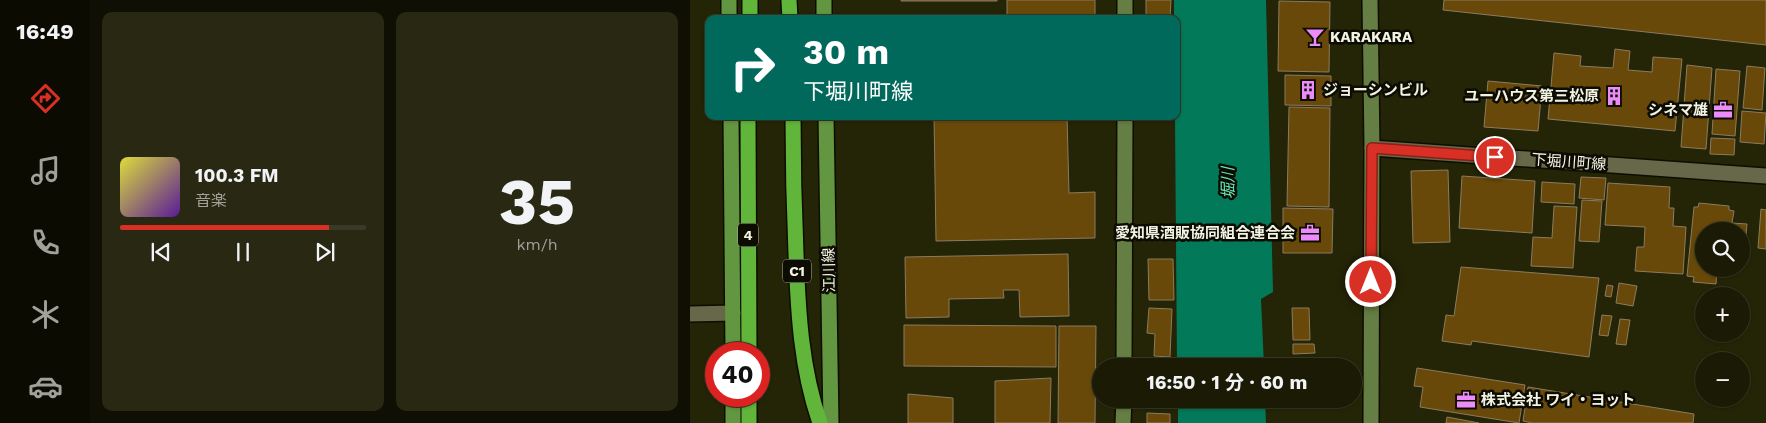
<!DOCTYPE html>
<html lang="ja">
<head>
<meta charset="utf-8">
<style>
	:root { --surface:#1b1b05; --page:#282813; --text:#f1f3f6; --muted:#a0a19a; --line:#393927; --accent:#d93025 }
	body { margin:0; font-family:"Work Sans","Noto Sans JP",sans-serif; background:var(--page); color:var(--text); height:100vh; display:flex; flex-direction:column; font-size:19px; white-space:nowrap }
	* { box-sizing:border-box; margin:0 }
	p { font-size:16px; color:var(--muted) }
	.icon { flex:none; width:28px; height:28px; fill:none; stroke:currentColor; stroke-width:2; stroke-linecap:round; stroke-linejoin:round }
	.map { position:relative; flex:1; overflow:hidden }
	.drawer { display:flex; flex-direction:column; gap:12px; padding:12px; background:#0f0f03; width:600px }
	.drawer>* { flex:none }
	.top-card { position:absolute; left:15px; top:15px; width:475px; height:105px; border-radius:10px; box-shadow:0 1px 4px #0004,0 0 0 1px var(--line); background:#00695c; color:#fff; overflow:hidden }
	.buttons { position:absolute; left:1005px; top:222px; display:grid; gap:10px }
	.buttons a { display:grid; place-items:center; width:55px; height:55px; border-radius:50%; background:var(--surface); box-shadow:0 1px 4px #0004,0 0 0 1px var(--line); font-size:25px }
	.speed { position:absolute; left:15px; top:342px; display:flex; gap:10px; font-size:25px; font-weight:700; text-align:center }
	.speed>* { display:grid; place-content:center; width:65px; height:65px; border-radius:50%; background:var(--surface); box-shadow:0 1px 4px #0004,0 0 0 1px var(--line); line-height:1 }
	.speed .limit { border:8px solid #d22; background:#fff; color:#111 }
	.pin { position:absolute; display:grid; place-items:center; width:42px; height:42px; color:#fff; margin:-21px; border:2px solid #fff; border-radius:50%; box-shadow:0 1px 5px #0007 }
	.me { position:absolute; width:55px; margin:-28px; rotate:0deg; stroke-linejoin:round; filter:drop-shadow(0 0 4px #0008) }
	.turn { display:flex; align-items:center; gap:18px; height:105px; padding:0 15px; font-size:22px }
	.turn .icon { width:65px; height:65px; stroke-width:2.5 }
	.turn b { display:block; font-size:35px; line-height:42px }
	.drawer .card { flex:1; display:flex; flex-direction:column; justify-content:center; gap:8px; min-width:0; padding:0 18px; border-radius:10px; background:var(--page) }
	.drawer .dial { align-items:center; gap:0 }
	.dial b { font-size:65px; line-height:1 }
	.song { display:flex; align-items:center; gap:15px }
	.cover { width:60px; height:60px; border-radius:8px; background:linear-gradient(135deg,hsl(60 70% 55%),hsl(270 70% 35%)) }
	.played { height:5px; border-radius:2px; background:linear-gradient(90deg,var(--accent) 85%,var(--line) 85%) }
	.keys { display:flex; justify-content:space-around; direction:ltr }
	.drawer .tiles { flex:1; display:grid; gap:12px; grid-template-columns:repeat(2,1fr) }
	.trip { position:absolute; left:402px; top:358px; width:270px; height:50px; border-radius:25px; background:var(--surface); box-shadow:0 1px 4px #0004,0 0 0 1px var(--line); font-weight:700; line-height:50px; text-align:center }
	main { display:flex; flex:1; min-height:0 }
	.menu { display:flex; flex-direction:column; width:90px; justify-content:space-around; align-items:center; background:#0b0b02; color:var(--muted) }
	.menu .icon { width:35px; height:35px }
	.menu .on { color:var(--accent) }
	.menu b { font-size:22px; color:var(--text) }
	.map>svg:first-child { display:block }
	.water { fill:#027a5a }
	.building { fill:#684909; stroke:#8c7b5f }
	.lines { fill:none; stroke-linecap:round; stroke-linejoin:round }
	.street-casing { stroke:#0e0d00; stroke-width:18 }
	.secondary-casing { stroke:#0e0d00; stroke-width:18 }
	.primary-casing { stroke:#0e0d00; stroke-width:18 }
	.highway-casing { stroke:#0e0d00; stroke-width:18 }
	.street { stroke:#676749; stroke-width:15 }
	.secondary { stroke:#657e44; stroke-width:15 }
	.primary { stroke:#639640; stroke-width:15 }
	.highway { stroke:#60b53a; stroke-width:15 }
	.route-casing { stroke:#8d1f18; stroke-width:12 }
	.route { stroke:#d93025; stroke-width:9 }
	.labels { text-anchor:middle; dominant-baseline:central; stroke-width:5; stroke-linejoin:round; paint-order:stroke }
	.shield { fill:#0d0c03; stroke:#adae9f; stroke-width:1 }
	.shield-label { font-size:14px; font-weight:bold; fill:#f2f3e2 }
	.poi-label { font-size:15px; font-weight:bold; fill:#f2f3e2; stroke:#0d0c03; text-anchor:start }
	.street-label { font-size:15px; fill:#f2f3e2; stroke:#0d0c03 }
	.water-label { font-size:16px; font-style:italic; fill:#66eabb; stroke:#0d0c03 }
</style>
</head>
<body>
<main>
<nav class="menu">
<b>16:49</b>
<svg class="icon on" aria-label="directions" viewBox="0 0 24 24"><path d="M12 3l9 9-9 9-9-9zM9 14v-3h6M13 9l2 2-2 2"/></svg>
<svg class="icon" aria-label="music" viewBox="0 0 24 24"><path d="M9 18V5l10-2v13"/><circle cx="6" cy="18" r="3"/><circle cx="16" cy="16" r="3"/></svg>
<svg class="icon" aria-label="phone" viewBox="0 0 24 24"><path d="M5 4h4l2 5-3 2q2 4 5 5l2-3 5 2v4C11 20 4 13 5 4z"/></svg>
<svg class="icon" aria-label="climate" viewBox="0 0 24 24"><path d="M12 3v18M4 7l16 10M4 17L20 7"/></svg>
<svg class="icon" aria-label="car" viewBox="0 0 24 24"><path d="M5 17H2v-5l4-1 3-4h7l3 4 3 1v5h-3M9 17h6M6 11h13"/><circle cx="7" cy="17" r="2"/><circle cx="17" cy="17" r="2"/></svg>
</nav>
<section class="drawer">
<div class="tiles">
<div class="card">
<div class="song"><i class="cover"></i><div><b>100.3 FM</b><p>音楽</p></div></div>
<div class="played"></div>
<div class="keys"><svg class="icon" aria-label="previous" viewBox="0 0 24 24"><path d="M18 5L8 12l10 7zM5 5v14"/></svg><svg class="icon" aria-label="pause" viewBox="0 0 24 24"><path d="M8 5v14M16 5v14"/></svg><svg class="icon" aria-label="next" viewBox="0 0 24 24"><path d="M6 5l10 7-10 7zM19 5v14"/></svg></div>
</div>
<div class="card dial"><b>35</b><p>km/h</p></div>
</div>
</section>
<div class="map">
<svg width="1076" height="423" viewBox="0 0 1076 423">
	<rect width="100%" height="100%" fill="#242407"/>
	<path class="water" d="M484 0H576L583 292 571 299 574 366H487L485 116 486 19H484Z
		M488 399H575L576 423H488Z"/>
	<path class="building" d="M211 0H307V1H211Z
		M317 0H405V19H317Z
		M456 0H481L480 19H456Z
		M754 0H1076V45L753 10Z
		M589 1 640 2 639 72 588 71Z
		M297 17V19H242V18Z
		M925 49 940 51 938 70 962 72 963 57 992 59 985 131 858 119 864 53 891 56 890 66 923 68Z
		M997 65 1022 68 1016 149 991 147Z
		M1057 66 1075 68 1072 110 1053 108Z
		M1026 69 1050 71 1045 136 1022 134Z
		M595 75 641 76V106L595 105Z
		M798 81 852 86 848 131 794 127Z
		M599 107 640 108 639 207 597 206Z
		M1052 111 1076 113 1074 144 1050 142Z
		M244 116H377L379 193 405 192V238L246 241Z
		M1021 138 1045 139 1044 155 1020 154Z
		M758 170 760 242 723 243 721 171Z
		M772 176 845 181 842 233 769 228Z
		M891 177 916 178 914 200 889 198Z
		M852 182 885 184 884 204 851 202Z
		M918 183 980 187 979 208H984L983 226 996 227 993 274 945 271 947 247H954L955 227 915 225Z
		M892 200 912 201 909 242 889 241Z
		M1009 203 1039 206V210L1044 211 1042 223 1057 224 1054 257H1051V231H1014V269H1027L1026 284 1003 282 1004 277 997 276 1004 207H1008Z
		M864 206 887 207 883 268 841 266 843 237 862 238Z
		M593 208 643 209 642 253H593Z
		M1071 209 1076 210V249L1068 248Z
		M378 254 379 316 330 317 329 290H313L314 298 259 299V317L216 318 215 257Z
		M458 259H483L484 300H459Z
		M771 267 909 278 899 357 782 341 781 345 752 341 756 315 764 316Z
		M929 283 947 286 943 306 926 303Z
		M917 285 923 286 921 297 915 296Z
		M459 308 482 309 480 357 464 356 465 334 457 333Z
		M602 308H619L620 340H603Z
		M912 315 922 316 918 336 909 335Z
		M930 319 940 320 936 345 926 344Z
		M214 325 366 326V367L214 366Z
		M369 326H406L405 423H368Z
		M603 344H624L625 353 603 354Z
		M463 360 484 361V366H462Z
		M727 368 835 385 829 423 730 407 733 387 724 386Z
		M361 378 360 423H305V381Z
		M838 387 1004 414 1003 423H842L833 421Z
		M218 394 263 398V423H218Z
		M457 413 480 414V423H457Z
		M757 417 789 423H756Z"/>
	<g class="lines">
		<g class="street-casing">
			<path id="street" d="M682 148 1076 176
				M0 314 43 313"/>
		</g>
		<g class="secondary-casing">
			<path id="secondary" d="M680 0 682 148 681 423
				M435 19V0
				M434 366 435 116
				M433 423 434 399"/>
		</g>
		<g class="primary-casing">
			<path id="primary" d="M39 0V19
				M134 0V19
				M41 116 43 354
				M136 116 141 423
				M43 423V396"/>
		</g>
		<g class="highway-casing">
			<path id="highway" d="M99 0 100 19
				M60 19V0
				M58 116 59 354
				M103 116C103 162 104 208 106 254 108 311 111 369 130 423
				M59 396V423"/>
		</g>
		<use href="#street" class="street"/>
		<use href="#secondary" class="secondary"/>
		<use href="#primary" class="primary"/>
		<use href="#highway" class="highway"/>
	</g>
	<g class="lines">
		<g class="route-casing">
			<path id="route" d="M681 282 682 148 805 157"/>
		</g>
		<use href="#route" class="route"/>
	</g>
	<defs>
		<g id="bar-bare" transform="scale(1.5)"><path d="M-6-5H6L.8 .8V4.5H3.5V6h-7V4.5H-.8V.8Z" fill="#ec8cfb" stroke="#0d0c03" stroke-width="2.5" paint-order="stroke"/></g>
		<g id="building-bare" transform="scale(1.5)"><path d="M-4-6H4V6H1V3H-1V6H-4ZM-2.5-4.3h1.7v1.8h-1.7ZM.8-4.3h1.7v1.8H.8ZM-2.5-1h1.7V.8h-1.7ZM.8-1h1.7V.8H.8Z" fill="#ec8cfb" stroke="#0d0c03" stroke-width="2.5" paint-order="stroke"/></g>
		<g id="office-bare" transform="scale(1.5)"><path d="M-6-3h4V-5.5h4V-3h4V5H-6ZM-1-4.5V-3h2v-1.5ZM-6 0V1H6V0Z" fill="#ec8cfb" stroke="#0d0c03" stroke-width="2.5" paint-order="stroke"/></g>
	</defs>
	<g fill-rule="evenodd">
		<use href="#bar-bare" x="625" y="37"/>
		<use href="#building-bare" x="618" y="90"/>
		<use href="#building-bare" x="924" y="96"/>
		<use href="#office-bare" x="1033" y="110"/>
		<use href="#office-bare" x="620" y="233"/>
		<use href="#office-bare" x="776" y="400"/>
	</g>
	<g class="labels">
		<g class="shield">
			<rect x="48" y="223.5" width="20" height="23" rx="4"/>
			<rect x="93" y="259.5" width="28" height="23" rx="4"/>
		</g>
		<g class="shield-label">
			<text x="58" y="235">4</text>
			<text x="107" y="271">C1</text>
		</g>
		<g class="poi-label">
			<text x="640" y="37">KARAKARA</text>
			<text x="633" y="90">ジョーシンビル</text>
			<text x="909" y="96" text-anchor="end">ユーハウス第三松原</text>
			<text x="1018" y="110" text-anchor="end">シネマ雄</text>
			<text x="605" y="233" text-anchor="end">愛知県酒販協同組合連合会</text>
			<text x="791" y="400">株式会社 ワイ・ヨット</text>
		</g>
		<g class="street-label">
			<text transform="translate(879 162) rotate(4)">下堀川町線</text>
			<text transform="translate(139 270) rotate(-91)">江川線</text>
		</g>
		<g class="water-label">
			<text transform="translate(538 183) rotate(-91)">堀川</text>
		</g>
	</g>
</svg>
<div class="buttons">
<a><svg class="icon" aria-label="search" viewBox="0 0 24 24"><circle cx="10" cy="10" r="6"/><path d="M15 15l6 6"/></svg></a>
<a>+</a>
<a>−</a>
</div>
<div class="speed"><div class="limit">40</div></div>
<div class="pin" style="left:805px;top:157px;background:#d93025"><svg class="icon" aria-label="arrive" viewBox="0 0 24 24"><path d="M6 21V4h12l-3 4 3 4H6"/></svg></div>
<svg class="me" style="left:681px;top:282px" viewBox="-20 -20 40 40"><circle r="17" fill="#d93025" stroke="#fff" stroke-width="3"/><path d="M0-11L8 9 0 5-8 9z" fill="#fff"/></svg>
<div class="trip">16:50 · 1 分 · 60 m</div>
<div class="top-card">
<div class="turn"><svg class="icon" aria-label="right" viewBox="0 0 24 24"><path d="M7 20v-9h11M14 6l5 5-5 5"/></svg><div><b>30 m</b>下堀川町線</div></div>
</div>
</div>
</main>
</body>
</html>
